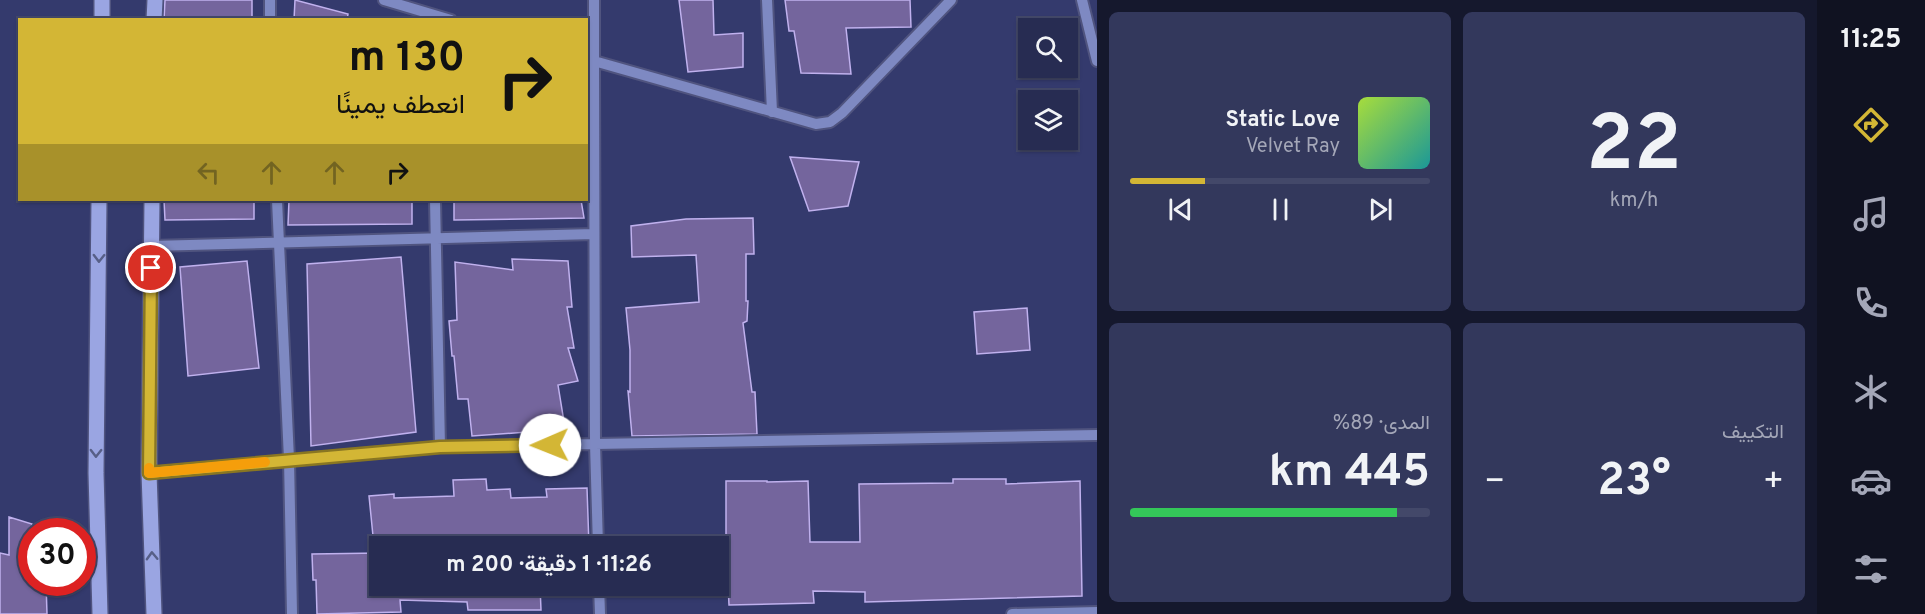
<!DOCTYPE html>
<html lang="ar">
<head>
<meta charset="utf-8">
<style>
	:root { --surface:#272c52; --page:#33385c; --text:#f1f3f6; --muted:#a4a7b8; --line:#434869; --accent:#d3b635 }
	body { margin:0; font-family:Overpass,Vazirmatn,sans-serif; background:var(--page); color:var(--text); direction:rtl; height:100vh; display:flex; flex-direction:column; font-size:22px; white-space:nowrap }
	* { box-sizing:border-box; margin:0 }
	p { font-size:20px; color:var(--muted) }
	.icon { flex:none; width:33px; height:33px; fill:none; stroke:currentColor; stroke-width:2; stroke-linecap:round; stroke-linejoin:round }
	.map { position:relative; flex:1; overflow:hidden; direction:ltr }
	.side { display:flex; flex-direction:column; gap:12px; padding:12px; background:#15182d; width:720px }
	.side>* { flex:none }
	.guide { position:absolute; left:18px; top:18px; width:570px; height:183px; border-radius:0px; box-shadow:0 2px 4px #0004,0 0 0 2px var(--line); direction:rtl; background:#d3b635; color:#111; overflow:hidden }
	.tools { position:absolute; left:1018px; top:18px; display:grid; gap:12px }
	.tools a { display:grid; place-items:center; width:60px; height:60px; border-radius:0px; background:var(--surface); box-shadow:0 2px 4px #0004,0 0 0 2px var(--line); font-size:30px }
	.speed { position:absolute; left:18px; top:518px; display:flex; gap:12px; font-size:30px; font-weight:700; text-align:center }
	.speed>* { display:grid; place-content:center; width:78px; height:78px; border-radius:50%; background:var(--surface); box-shadow:0 2px 4px #0004,0 0 0 2px var(--line); line-height:1 }
	.speed .limit { border:9px solid #d22; background:#fff; color:#111 }
	.pin { position:absolute; display:grid; place-items:center; width:51px; height:51px; color:#fff; margin:-26px; border:3px solid #fff; border-radius:50%; box-shadow:0 2px 6px #0007 }
	.me { position:absolute; width:66px; margin:-33px; rotate:269deg; stroke-linejoin:round; filter:drop-shadow(0 0 4px #0008) }
	.turn { display:flex; align-items:center; gap:21px; height:126px; padding:0 24px; font-size:27px }
	.turn .icon { width:78px; height:78px; stroke-width:2.5 }
	.turn b { display:block; font-size:42px; line-height:51px }
	.lanes { display:flex; align-items:center; height:57px; padding:0 24px; background:#0003; justify-content:center; gap:30px; direction:ltr }
	.lanes .off { opacity:.35 }
	.big { font-size:45px; font-weight:700; line-height:1.1 }
	.side .tile { flex:1; display:flex; flex-direction:column; justify-content:center; gap:9px; min-width:0; padding:0 21px; border-radius:9px; background:var(--page) }
	.side .dial { align-items:center; gap:0 }
	.dial b { font-size:78px; line-height:1 }
	.song { display:flex; align-items:center; gap:18px }
	.cover { width:72px; height:72px; border-radius:9px; background:linear-gradient(135deg,hsl(80 70% 55%),hsl(180 70% 35%)) }
	.played { height:6px; border-radius:3px; background:linear-gradient(90deg,var(--accent) 25%,var(--line) 25%) }
	.keys { display:flex; justify-content:space-around; direction:ltr }
	.heat { display:flex; justify-content:space-between; align-items:center; font-size:33px; direction:ltr }
	.charge { height:9px; border-radius:4px; background:linear-gradient(90deg,#34c759 89%,var(--line) 0) }
	.side .tiles { flex:1; display:grid; gap:12px; grid-template-columns:repeat(2,1fr) }
	.trip { position:absolute; left:369px; top:536px; width:360px; height:60px; border-radius:0px; background:var(--surface); box-shadow:0 2px 4px #0004,0 0 0 2px var(--line); font-weight:700; line-height:60px; text-align:center; direction:rtl }
	main { display:flex; flex:1; min-height:0 }
	.dock { display:flex; flex-direction:column; width:108px; justify-content:space-around; align-items:center; background:#101221; color:var(--muted) }
	.dock .icon { width:42px; height:42px }
	.dock .selected { color:var(--accent) }
	.dock b { font-size:27px; color:var(--text) }
	.map>svg:first-child { display:block }
	.building { fill:#74659d; stroke:#c0b1ee; stroke-width:1.5 }
	.lines { fill:none; stroke-linecap:round; stroke-linejoin:round }
	.minor-casing { stroke:#50547f; stroke-width:14 }
	.major-casing { stroke:#50547f; stroke-width:18 }
	.minor { stroke:#7e89c2; stroke-width:10 }
	.major { stroke:#9aa5e2; stroke-width:15 }
	.oneway { stroke:#575f87 }
	.route-casing { stroke:#897622; stroke-width:15 }
	.route { stroke:#d3b635; stroke-width:10 }
	.slow { stroke:#f59e0b; stroke-width:10 }
</style>
</head>
<body>
<main>
<nav class="dock">
<b>11:25</b>
<svg class="icon selected" aria-label="directions" viewBox="0 0 24 24"><path d="M12 3l9 9-9 9-9-9zM9 14v-3h6M13 9l2 2-2 2"/></svg>
<svg class="icon" aria-label="music" viewBox="0 0 24 24"><path d="M9 18V5l10-2v13"/><circle cx="6" cy="18" r="3"/><circle cx="16" cy="16" r="3"/></svg>
<svg class="icon" aria-label="phone" viewBox="0 0 24 24"><path d="M5 4h4l2 5-3 2q2 4 5 5l2-3 5 2v4C11 20 4 13 5 4z"/></svg>
<svg class="icon" aria-label="climate" viewBox="0 0 24 24"><path d="M12 3v18M4 7l16 10M4 17L20 7"/></svg>
<svg class="icon" aria-label="car" viewBox="0 0 24 24"><path d="M5 17H2v-5l4-1 3-4h7l3 4 3 1v5h-3M9 17h6M6 11h13"/><circle cx="7" cy="17" r="2"/><circle cx="17" cy="17" r="2"/></svg>
<svg class="icon" aria-label="filters" viewBox="0 0 24 24"><path d="M4 7h16M4 17h16"/><circle cx="9" cy="7" r="2"/><circle cx="15" cy="17" r="2"/></svg>
</nav>
<section class="side">
<div class="tiles">
<div class="tile dial"><b>22</b><p>km/h</p></div>
<div class="tile">
<div class="song"><i class="cover"></i><div><b>Static Love</b><p>Velvet Ray</p></div></div>
<div class="played"></div>
<div class="keys"><svg class="icon" aria-label="previous" viewBox="0 0 24 24"><path d="M18 5L8 12l10 7zM5 5v14"/></svg><svg class="icon" aria-label="pause" viewBox="0 0 24 24"><path d="M8 5v14M16 5v14"/></svg><svg class="icon" aria-label="next" viewBox="0 0 24 24"><path d="M6 5l10 7-10 7zM19 5v14"/></svg></div>
</div>
<div class="tile"><p>التكييف</p>
<div class="heat"><a>−</a><b class="big">23°</b><a>+</a></div>
</div>
<div class="tile"><p>المدى · 89%</p><b class="big">445 km</b><div class="charge"></div></div>
</div>
</section>
<div class="map">
<svg width="1097" height="614" viewBox="0 0 1097 614">
	<rect width="100%" height="100%" fill="#343a6d"/>
	<path class="building" d="M165 0H252V20H164Z
		M295 0 348 14 347 20H294Z
		M679 0H713L714 35 743 33V67L688 72Z
		M785 0H910L911 27 846 28 851 74 801 73 794 31H789Z
		M790 157 859 162 848 206 809 211Z
		M164 200H254V219L165 220Z
		M289 200H412V224L288 225Z
		M454 200H581L584 218 454 220Z
		M753 218 754 254H746V301H748L747 321 743 323 752 392H755L757 434 632 436 628 391 630 392V350L626 308 699 302 696 255 632 257 631 226 686 219Z
		M401 257 416 432 311 446 307 264Z
		M512 259 568 261 572 307H567L574 348H568L578 381 558 385 565 428 527 435V432L472 436 468 399H458L454 356H452L449 321 457 320 455 262 513 270Z
		M247 261 259 368 188 376 180 267Z
		M1027 308 1030 350 977 354 974 312Z
		M486 479 487 490 510 489 511 498 547 497 546 489 587 488 589 546H501V544L374 546 369 496 394 494V498L454 496 453 480Z
		M953 479H1006V484L1080 481 1082 596 865 602V592L813 591 814 603 729 605 726 540V481H767V482L808 481 810 542H860L859 484 953 483Z
		M9 517 32 524V582H46L47 614H0V553L9 555Z
		M380 553V585H540L541 610H468L467 602 400 600 401 612 317 614 316 580H313L312 554Z"/>
	<g class="lines">
		<g class="minor-casing">
			<path id="minor" d="M270 0V20
				M384 0 451 20
				M594 0V61L816 124 830 122 842 113 951 0
				M767 0 772 112
				M1082 0 1097 61
				M277 200 289 459 292 614
				M435 200 440 447
				M151 246 594 234
				M149 473 440 447 595 444 594 61 586 59
				M598 546 595 444 1097 435
				M599 585 600 614
				M1012 614 1097 612"/>
		</g>
		<g class="major-casing">
			<path id="major" d="M102 20V0
				M154 20 155 0
				M99 200 96 473 100 614
				M152 200 149 473 154 614"/>
		</g>
		<use href="#minor" class="minor"/>
		<use href="#major" class="major"/>
	</g>
	<defs><path id="oneway-chevron" d="M-2-3.5L2.5 0L-2 3.5" fill="none" stroke-width="1.6" stroke-linecap="round" stroke-linejoin="round" transform="scale(1.5)"/></defs>
	<g class="oneway">
		<use href="#oneway-chevron" transform="translate(99 258) rotate(91)"/>
		<use href="#oneway-chevron" transform="translate(96 453) rotate(91)"/>
		<use href="#oneway-chevron" transform="translate(152 556) rotate(-92)"/>
	</g>
	<g class="lines">
		<g class="route-casing">
			<path id="route" d="M151 268 149 473 440 447 550 445"/>
		</g>
		<use href="#route" class="route"/>
		<path class="slow" d="M149 468V473L265 462"/>
	</g>
</svg>
<div class="tools">
<a><svg class="icon" aria-label="search" viewBox="0 0 24 24"><circle cx="10" cy="10" r="6"/><path d="M15 15l6 6"/></svg></a>
<a><svg class="icon" aria-label="layers" viewBox="0 0 24 24"><path d="M12 4l9 5-9 5-9-5zM3 14l9 5 9-5"/></svg></a>
</div>
<div class="speed"><div class="limit">30</div></div>
<div class="pin" style="left:151px;top:268px;background:#d93025"><svg class="icon" aria-label="arrive" viewBox="0 0 24 24"><path d="M6 21V4h12l-3 4 3 4H6"/></svg></div>
<svg class="me" style="left:550px;top:445px" viewBox="-20 -20 40 40"><circle r="19" fill="#fff"/><path d="M0-13L10 11 0 6-10 11z" fill="#d3b635"/></svg>
<div class="trip">11:26 · 1 دقيقة · 200 m</div>
<div class="guide">
<div class="turn"><svg class="icon" aria-label="right" viewBox="0 0 24 24"><path d="M7 20v-9h11M14 6l5 5-5 5"/></svg><div><b>130 m</b>انعطف يمينًا</div></div>
<div class="lanes"><svg class="icon off" aria-label="left" viewBox="0 0 24 24"><path d="M17 20v-9H6M10 6l-5 5 5 5"/></svg><svg class="icon off" aria-label="ahead" viewBox="0 0 24 24"><path d="M12 20V5M6 11l6-6 6 6"/></svg><svg class="icon off" aria-label="ahead" viewBox="0 0 24 24"><path d="M12 20V5M6 11l6-6 6 6"/></svg><svg class="icon" aria-label="right" viewBox="0 0 24 24"><path d="M7 20v-9h11M14 6l5 5-5 5"/></svg></div>
</div>
</div>
</main>
</body>
</html>
